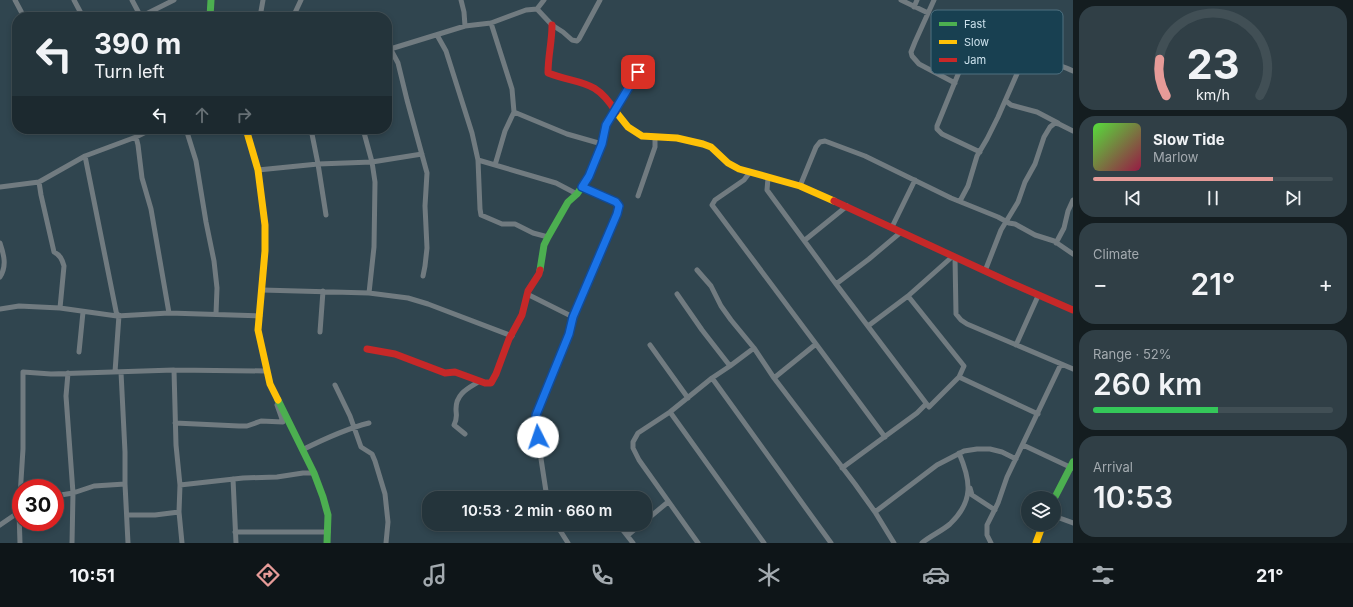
<!DOCTYPE html>
<html lang="en">
<head>
<meta charset="utf-8">
<style>
	:root { --surface:#24343b; --page:#303f46; --text:#f1f3f6; --muted:#a3aaaf; --line:#414f55; --accent:#e69b98 }
	body { margin:0; font-family:Inter,sans-serif; background:var(--page); color:var(--text); height:100vh; display:flex; flex-direction:column; font-size:15px; white-space:nowrap }
	* { box-sizing:border-box; margin:0 }
	p { font-size:13px; color:var(--muted) }
	.icon { flex:none; width:22px; height:22px; fill:none; stroke:currentColor; stroke-width:2; stroke-linecap:round; stroke-linejoin:round }
	.map { position:relative; flex:1; overflow:hidden }
	.details { display:flex; flex-direction:column; gap:6px; padding:6px; background:#141d20; width:280px }
	.details>* { flex:none }
	.guide { position:absolute; left:12px; top:12px; width:380px; height:122px; border-radius:16px; box-shadow:0 2px 6px #0003,0 0 0 1px var(--line); background:#24343b; color:var(--text); overflow:hidden }
	.tools { position:absolute; left:1021px; top:491px; display:grid; gap:8px }
	.tools a { display:grid; place-items:center; width:40px; height:40px; border-radius:50%; background:var(--surface); box-shadow:0 2px 6px #0003,0 0 0 1px var(--line); font-size:20px }
	.speed { position:absolute; left:12px; top:479px; display:flex; gap:8px; font-size:20px; font-weight:700; text-align:center }
	.speed>* { display:grid; place-content:center; width:52px; height:52px; border-radius:50%; background:var(--surface); box-shadow:0 2px 6px #0003,0 0 0 1px var(--line); line-height:1 }
	.speed .limit { border:6px solid #d22; background:#fff; color:#111 }
	.pin { position:absolute; display:grid; place-items:center; width:34px; height:34px; color:#fff; margin:-17px; border-radius:8px; box-shadow:0 2px 6px #0006 }
	.me { position:absolute; width:44px; margin:-22px; rotate:356deg; stroke-linejoin:round; filter:drop-shadow(0 0 3px #0008) }
	.turn { display:flex; align-items:center; gap:14px; height:84px; padding:0 16px; font-size:18px }
	.turn .icon { width:52px; height:52px; stroke-width:2.5 }
	.turn b { display:block; font-size:28px; line-height:34px }
	.lanes { display:flex; align-items:center; height:38px; padding:0 16px; background:#0003; justify-content:center; gap:20px; direction:ltr }
	.lanes .off { opacity:.35 }
	.big { font-size:30px; font-weight:600; line-height:1.1 }
	.details .widget { flex:1; display:flex; flex-direction:column; justify-content:center; gap:6px; min-width:0; padding:0 14px; border-radius:16px; background:var(--page) }
	.details .dial { align-items:center; gap:0 }
	.dial svg { height:104px; overflow:visible; fill:none; stroke:var(--line); stroke-width:7; stroke-linecap:round; text-anchor:middle }
	.dial text { fill:var(--text); stroke:none }
	.song { display:flex; align-items:center; gap:12px }
	.cover { width:48px; height:48px; border-radius:6px; background:linear-gradient(135deg,hsl(110 70% 55%),hsl(340 70% 35%)) }
	.played { height:4px; border-radius:2px; background:linear-gradient(90deg,var(--accent) 75%,var(--line) 75%) }
	.keys { display:flex; justify-content:space-around; direction:ltr }
	.heat { display:flex; justify-content:space-between; align-items:center; font-size:22px; direction:ltr }
	.charge { height:6px; border-radius:3px; background:linear-gradient(90deg,#34c759 52%,var(--line) 0) }
	.trip { position:absolute; left:422px; top:491px; width:230px; height:40px; border-radius:16px; background:var(--surface); box-shadow:0 2px 6px #0003,0 0 0 1px var(--line); font-weight:600; line-height:40px; text-align:center }
	.dock { display:flex; height:64px; justify-content:space-around; align-items:center; background:#0e1518; color:var(--muted) }
	.dock .icon { width:28px; height:28px }
	.dock .on { color:var(--accent) }
	.dock b { font-size:18px; color:var(--text) }
	main { display:flex; flex:1; min-height:0 }
	.map>svg:first-child { display:block }
	.lines { fill:none; stroke-linecap:round; stroke-linejoin:round }
	.street { stroke:#717b80; stroke-width:5 }
	.fast { stroke:#4caf50; stroke-width:7 }
	.slow { stroke:#ffc107; stroke-width:7 }
	.jam { stroke:#c62828; stroke-width:7 }
	.route-casing { stroke:#114b97; stroke-width:10 }
	.route { stroke:#1a73e8; stroke-width:7 }
	.key { fill:#184051; stroke:#4e7080; stroke-width:1 }
	.key-label { font-size:11px; fill:#cce1ec }
</style>
</head>
<body>
<main>
<div class="map">
<svg width="1073" height="543" viewBox="0 0 1073 543">
	<rect width="100%" height="100%" fill="#30454f"/>
	<g class="lines">
		<path class="street" d="M15 0 24 17
			M74 0 83 17
			M132 0 141 17
			M461 0 464 12 465 26
			M901 0 928 13
			M934 0 915 42 911 52 912 56 919 64 955 83
			M914 7 917 0
			M537 9 552 25 563 32 572 40 577 41 579 39 600 0
			M537 9 544 0
			M140 17 174 0
			M260 17 263 0
			M293 17 301 0
			M491 23 512 89 514 112 567 134 602 144
			M437 35 446 51 472 133 478 160 480 209 481 215 502 224H515L533 233 548 237
			M387 50 465 26 491 23 526 10 537 9
			M391 50 398 63 407 100 427 173 425 206 427 248 425 266 423 276
			M1006 101 1011 105 1037 112 1058 123
			M186 129 196 161 206 222 214 261 217 288 216 314
			M311 129 318 164 326 215
			M363 129 372 162 375 182 374 247 369 293
			M26 132 32 129
			M136 137 138 145 142 178 151 209 169 313
			M980 152 942 134 937 129V126L959 72 979 34C993 31 1025 50 1038 56 1050 62 1062 66 1073 71
			M85 156 117 316
			M478 160 556 183 577 194
			M495 165 505 131 514 112
			M258 170 318 164 372 162 422 154
			M750 172 744 180 715 200 712 205 816 344
			M768 178 767 190 836 284 929 407 959 377 964 366 908 296
			M39 182 41 195 54 252C60 255 62 259 64 266L60 308
			M800 186 816 147 820 142 825 141 865 156 951 198 998 217 1009 223 1015 224 1035 235 1054 241 1073 254
			M0 187 39 182 85 156 136 137 152 129
			M638 196 655 147V138
			M960 201 968 186 977 156 987 139 998 117 1027 51
			M892 227 915 180
			M805 240 847 206
			M0 243C4 255 7 266 0 277
			M1056 243 1064 228 1068 211 1073 200
			M955 257 956 314 961 320 967 324 1073 369
			M697 270 711 286 721 306 731 320 754 348 774 378 855 484 875 512 894 543
			M985 271 1001 230 1018 202 1025 182 1035 164 1044 137 1050 127 1055 123 1059 124 1073 131
			M836 284 869 259 901 232
			M262 290 369 293 408 298 428 304 512 336
			M527 294 573 317
			M677 294 702 330 730 366
			M0 309 19 306 60 308 117 316 169 313 260 316
			M868 326 908 296 953 256
			M320 332 323 291
			M650 345 688 398
			M1016 345 1038 296
			M79 352 83 312
			M174 370 176 445 180 485 179 512 182 543
			M115 372 119 315
			M121 372 125 452V484L128 543
			M68 373 66 396 73 493 72 543
			M959 377 1038 414
			M712 378 831 543
			M774 378 816 344 885 437
			M335 385 350 416 361 447 372 454 375 461 385 494 388 522 386 543
			M670 412 764 543
			M175 423 239 426H247L261 421 283 422 277 405
			M465 434 454 425C458 417 456 416 456 409 456 393 469 388 480 381
			M1023 445 1072 468
			M302 450C324 439 345 429 369 423
			M842 468 917 413 926 404
			M233 479 236 543
			M180 485 243 478 277 477 303 473H314
			M970 488 972 495 995 510
			M55 496 73 493 94 486 125 484
			M547 498 536 426V415L569 334 573 317 617 214 619 206 616 202 582 187
			M875 512 937 465 964 451 977 449H990L1002 452 1016 459
			M127 515H155L179 512
			M1054 516 1073 523
			M645 521 668 502
			M556 524 568 543
			M618 524 633 543
			M0 525 19 512
			M235 532H328
			M628 535 641 524
			M20 543 19 512 23 449V372L51 374 174 370 267 371
			M698 543 639 460 633 448V442L638 433 670 412 712 378 730 366 754 348
			M922 543C930 536 942 531 950 524 974 501 971 481 959 453
			M991 543 987 535V525L998 503 1007 477 1061 364"/>
		<path class="fast" d="M210 17 211 0
			M540 270 544 245 548 237 568 202 577 194 589 176 602 144 606 125 646 61
			M278 400 314 473 323 497 328 515 327 543
			M1054 499 1073 462"/>
		<path class="slow" d="M616 112 628 127 642 136 677 138 703 144 711 147 728 163 739 169 800 186 834 201
			M246 129 258 170 265 225V251L258 330 270 384 278 400
			M1036 543 1043 524"/>
		<path class="jam" d="M552 25C552 42 548 56 548 73 580 85 595 78 616 112
			M834 201 1011 283 1073 310
			M367 349 395 354 445 373 455 372 485 383H491L496 374 509 339 522 315 528 291 539 274 540 270"/>
	</g>
	<g class="lines">
		<g class="route-casing">
			<path id="route" d="M538 437 536 426V415L569 334 573 317 617 214 619 206 616 202 582 187 589 176 602 144 606 125 638 72"/>
		</g>
		<use href="#route" class="route"/>
	</g>
	<rect x="931" y="10" width="132" height="64" rx="6" class="key"/>
	<rect x="939" y="22" width="18" height="4" fill="#4caf50"/>
	<rect x="939" y="40" width="18" height="4" fill="#ffc107"/>
	<rect x="939" y="58" width="18" height="4" fill="#c62828"/>
	<g class="key-label">
		<text x="964" y="28">Fast</text>
		<text x="964" y="46">Slow</text>
		<text x="964" y="64">Jam</text>
	</g>
</svg>
<div class="tools">
<a><svg class="icon" aria-label="layers" viewBox="0 0 24 24"><path d="M12 4l9 5-9 5-9-5zM3 14l9 5 9-5"/></svg></a>
</div>
<div class="speed"><div class="limit">30</div></div>
<div class="pin" style="left:638px;top:72px;background:#d93025"><svg class="icon" aria-label="arrive" viewBox="0 0 24 24"><path d="M6 21V4h12l-3 4 3 4H6"/></svg></div>
<svg class="me" style="left:538px;top:437px" viewBox="-20 -20 40 40"><circle r="19" fill="#fff"/><path d="M0-13L10 11 0 6-10 11z" fill="#1a73e8"/></svg>
<div class="trip">10:53 · 2 min · 660 m</div>
<div class="guide">
<div class="turn"><svg class="icon" aria-label="left" viewBox="0 0 24 24"><path d="M17 20v-9H6M10 6l-5 5 5 5"/></svg><div><b>390 m</b>Turn left</div></div>
<div class="lanes"><svg class="icon" aria-label="left" viewBox="0 0 24 24"><path d="M17 20v-9H6M10 6l-5 5 5 5"/></svg><svg class="icon off" aria-label="ahead" viewBox="0 0 24 24"><path d="M12 20V5M6 11l6-6 6 6"/></svg><svg class="icon off" aria-label="right" viewBox="0 0 24 24"><path d="M7 20v-9h11M14 6l5 5-5 5"/></svg></div>
</div>
</div>
<section class="details">
<div class="widget dial"><svg viewBox="0 0 100 80">
<path d="M14 69A42 42 0 1 1 86 69"/>
<path d="M14 69A42 42 0 0 1 9 41" stroke="#e69b98"/>
<text x="50" y="56" font-size="32" font-weight="700">23</text>
<text x="50" y="72" font-size="11">km/h</text>
</svg></div>
<div class="widget">
<div class="song"><i class="cover"></i><div><b>Slow Tide</b><p>Marlow</p></div></div>
<div class="played"></div>
<div class="keys"><svg class="icon" aria-label="previous" viewBox="0 0 24 24"><path d="M18 5L8 12l10 7zM5 5v14"/></svg><svg class="icon" aria-label="pause" viewBox="0 0 24 24"><path d="M8 5v14M16 5v14"/></svg><svg class="icon" aria-label="next" viewBox="0 0 24 24"><path d="M6 5l10 7-10 7zM19 5v14"/></svg></div>
</div>
<div class="widget"><p>Climate</p>
<div class="heat"><a>−</a><b class="big">21°</b><a>+</a></div>
</div>
<div class="widget"><p>Range · 52%</p><b class="big">260 km</b><div class="charge"></div></div>
<div class="widget"><p>Arrival</p><b class="big">10:53</b></div>
</section>
</main>
<nav class="dock">
<b>10:51</b>
<svg class="icon on" aria-label="directions" viewBox="0 0 24 24"><path d="M12 3l9 9-9 9-9-9zM9 14v-3h6M13 9l2 2-2 2"/></svg>
<svg class="icon" aria-label="music" viewBox="0 0 24 24"><path d="M9 18V5l10-2v13"/><circle cx="6" cy="18" r="3"/><circle cx="16" cy="16" r="3"/></svg>
<svg class="icon" aria-label="phone" viewBox="0 0 24 24"><path d="M5 4h4l2 5-3 2q2 4 5 5l2-3 5 2v4C11 20 4 13 5 4z"/></svg>
<svg class="icon" aria-label="climate" viewBox="0 0 24 24"><path d="M12 3v18M4 7l16 10M4 17L20 7"/></svg>
<svg class="icon" aria-label="car" viewBox="0 0 24 24"><path d="M5 17H2v-5l4-1 3-4h7l3 4 3 1v5h-3M9 17h6M6 11h13"/><circle cx="7" cy="17" r="2"/><circle cx="17" cy="17" r="2"/></svg>
<svg class="icon" aria-label="filters" viewBox="0 0 24 24"><path d="M4 7h16M4 17h16"/><circle cx="9" cy="7" r="2"/><circle cx="15" cy="17" r="2"/></svg>
<b>21°</b>
</nav>
</body>
</html>
